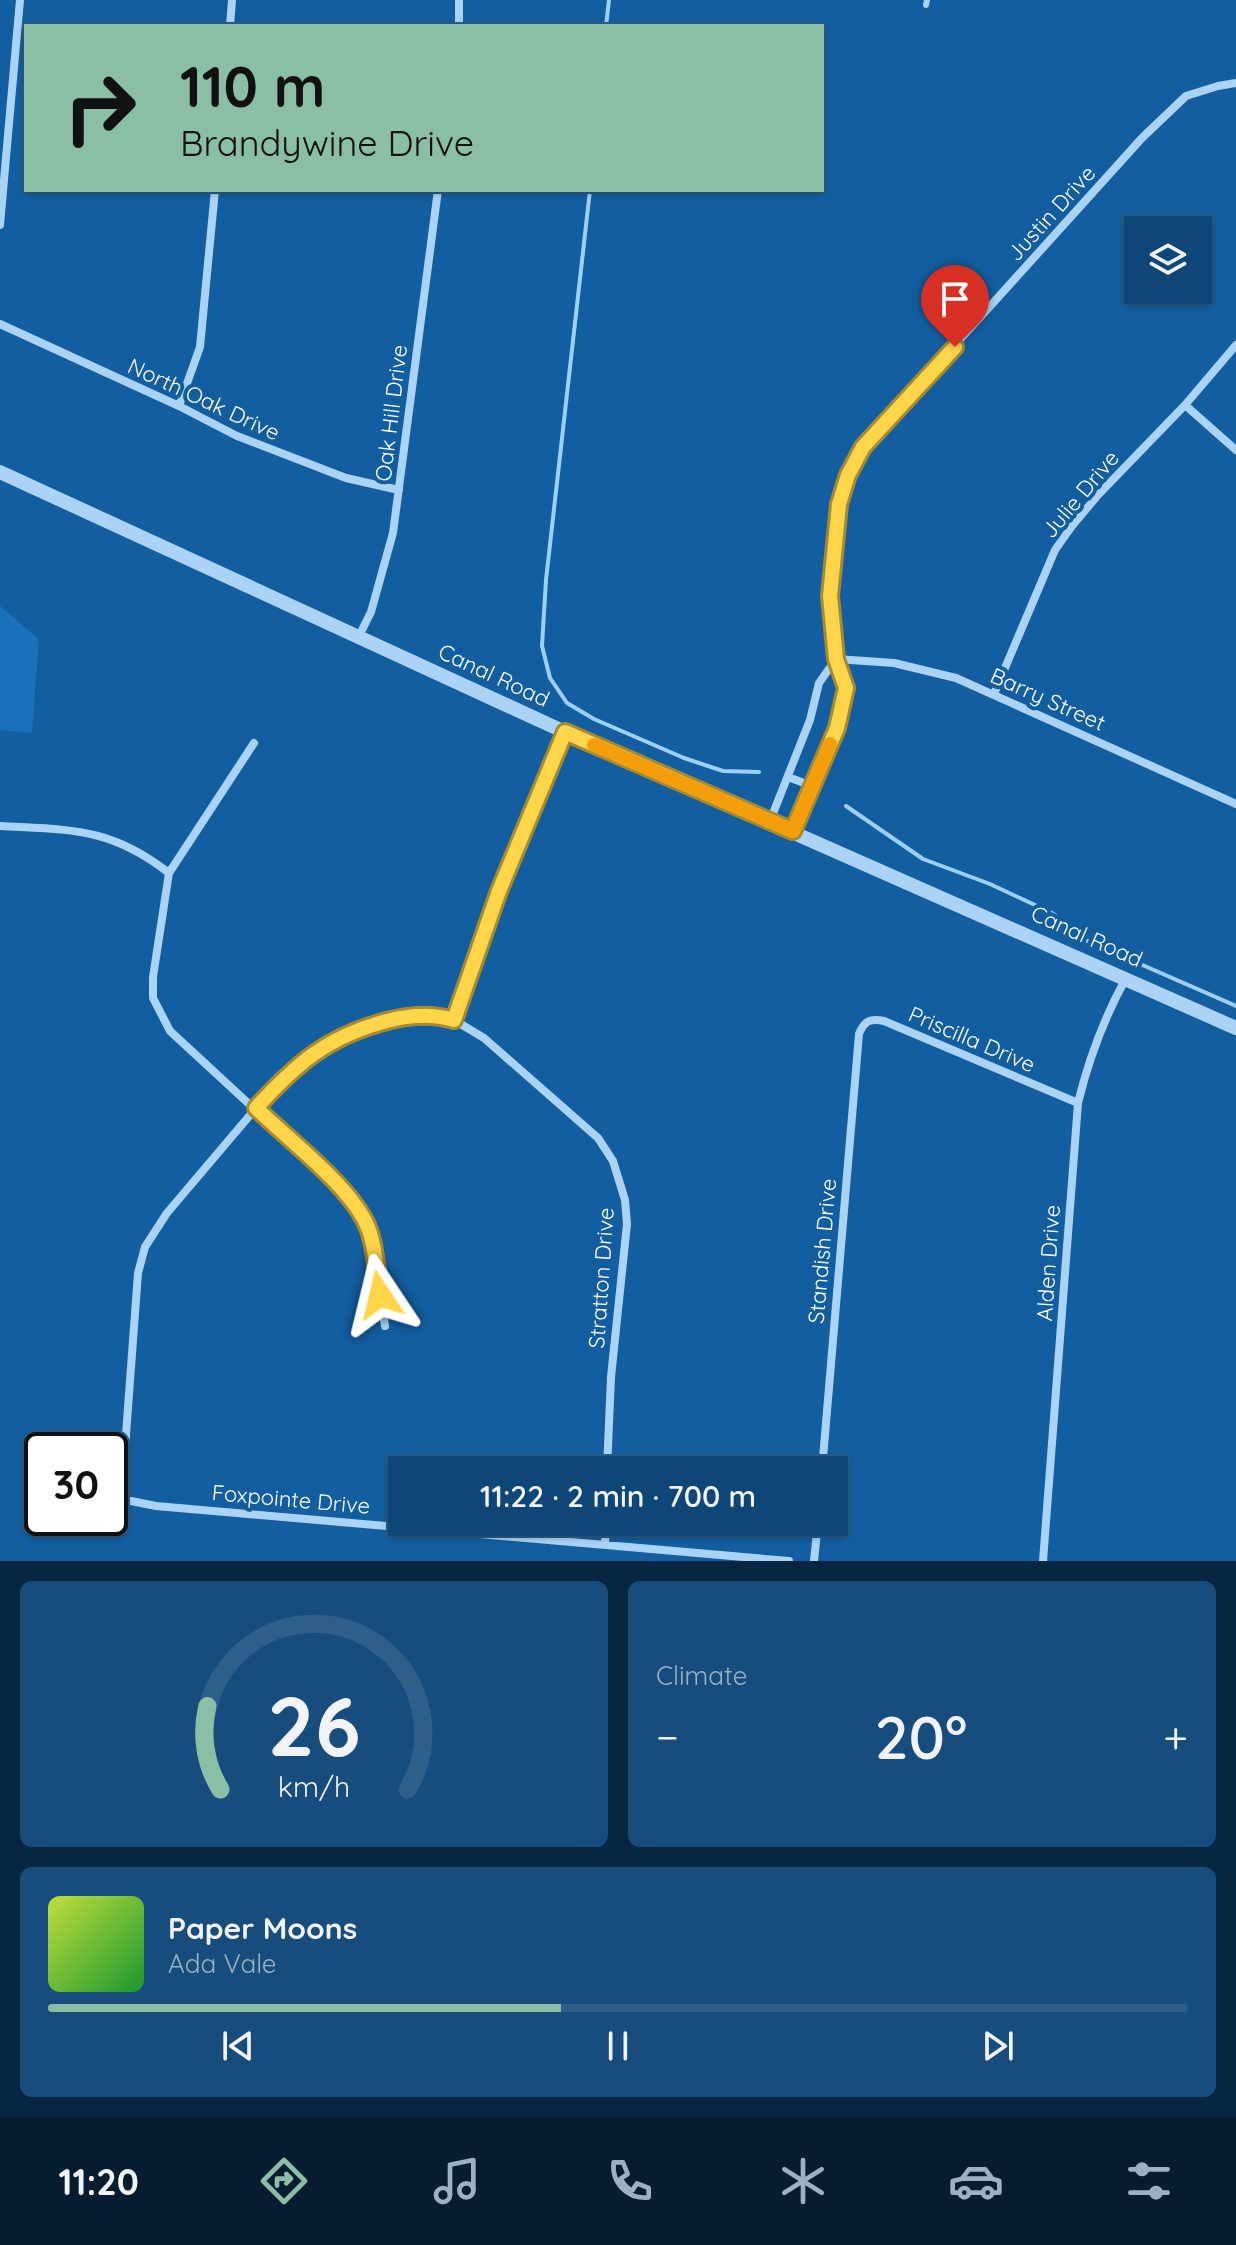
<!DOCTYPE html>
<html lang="en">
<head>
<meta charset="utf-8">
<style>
	:root { --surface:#0e4678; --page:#174d7d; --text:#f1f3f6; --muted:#9bb1c6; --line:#2e5e8a; --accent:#8abfa5 }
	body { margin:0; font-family:Quicksand,sans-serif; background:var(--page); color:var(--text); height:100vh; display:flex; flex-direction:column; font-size:30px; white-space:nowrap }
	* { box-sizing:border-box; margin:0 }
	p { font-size:26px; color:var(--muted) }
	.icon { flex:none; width:44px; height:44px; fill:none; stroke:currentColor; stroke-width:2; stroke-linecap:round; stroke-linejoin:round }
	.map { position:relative; height:1561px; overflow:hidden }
	.details { display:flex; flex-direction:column; gap:20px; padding:20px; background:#082642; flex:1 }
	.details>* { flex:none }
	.guide { position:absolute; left:24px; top:24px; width:800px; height:168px; border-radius:0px; box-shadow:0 2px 6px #0004,0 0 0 2px var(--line); background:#8abfa5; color:#111; overflow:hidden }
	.tools { position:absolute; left:1124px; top:216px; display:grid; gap:16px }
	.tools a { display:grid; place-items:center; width:88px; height:88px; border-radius:0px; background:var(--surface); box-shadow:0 2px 6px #0004,0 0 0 2px var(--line); font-size:40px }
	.speed { position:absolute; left:24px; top:1432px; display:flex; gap:16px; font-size:40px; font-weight:700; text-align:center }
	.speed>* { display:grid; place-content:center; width:104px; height:104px; border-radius:50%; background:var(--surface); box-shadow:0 2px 6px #0004,0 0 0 2px var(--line); line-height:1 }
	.speed .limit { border:4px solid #111; border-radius:12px; background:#fff; color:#111 }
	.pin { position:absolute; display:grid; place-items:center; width:68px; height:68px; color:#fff; margin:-82px -34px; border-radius:50% 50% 50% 0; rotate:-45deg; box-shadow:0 0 8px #0007 }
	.pin .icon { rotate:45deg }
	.me { position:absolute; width:88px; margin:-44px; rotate:350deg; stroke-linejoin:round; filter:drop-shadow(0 0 6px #0008) }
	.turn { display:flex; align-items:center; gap:28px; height:168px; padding:0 24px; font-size:36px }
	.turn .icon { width:104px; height:104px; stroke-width:2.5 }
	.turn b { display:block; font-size:56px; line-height:68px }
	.big { font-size:60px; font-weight:600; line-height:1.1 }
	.details .widget { flex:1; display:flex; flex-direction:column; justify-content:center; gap:12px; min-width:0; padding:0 28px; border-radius:12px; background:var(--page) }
	.details .dial { align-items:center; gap:0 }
	.dial svg { height:208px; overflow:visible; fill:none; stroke:var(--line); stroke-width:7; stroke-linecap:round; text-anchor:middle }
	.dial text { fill:var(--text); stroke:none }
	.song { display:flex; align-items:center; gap:24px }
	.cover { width:96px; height:96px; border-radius:12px; background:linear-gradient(135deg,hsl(70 70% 55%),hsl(130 70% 35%)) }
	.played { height:8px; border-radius:4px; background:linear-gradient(90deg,var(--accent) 45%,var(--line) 45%) }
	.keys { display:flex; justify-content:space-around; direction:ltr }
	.heat { display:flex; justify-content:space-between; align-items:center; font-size:44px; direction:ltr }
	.details .tiles { flex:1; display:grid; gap:20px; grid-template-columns:1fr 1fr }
	.widget:last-child { grid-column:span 2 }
	.trip { position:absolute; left:388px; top:1456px; width:460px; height:80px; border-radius:0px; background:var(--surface); box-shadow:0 2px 6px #0004,0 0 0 2px var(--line); font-weight:600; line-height:80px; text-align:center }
	.menu { display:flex; height:128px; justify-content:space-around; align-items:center; background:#061c30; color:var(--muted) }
	.menu .icon { width:56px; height:56px }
	.menu .on { color:var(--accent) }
	.menu b { font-size:36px; color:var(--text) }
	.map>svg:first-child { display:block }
	.green { fill:#1971ba }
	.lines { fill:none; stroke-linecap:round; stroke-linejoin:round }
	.stream { stroke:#9cd0f8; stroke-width:4 }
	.service { stroke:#aad3f5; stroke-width:6 }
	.minor { stroke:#aad3f5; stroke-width:8 }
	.tertiary { stroke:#aad3f5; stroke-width:14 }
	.route-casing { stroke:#a68a30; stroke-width:20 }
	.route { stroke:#ffd54a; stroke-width:14 }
	.slow { stroke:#f59e0b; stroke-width:14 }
	.labels { text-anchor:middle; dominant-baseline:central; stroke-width:8; stroke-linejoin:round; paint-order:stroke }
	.street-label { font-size:22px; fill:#fff; stroke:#125ea0 }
</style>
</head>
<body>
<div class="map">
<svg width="1236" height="1561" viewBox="0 0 1236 1561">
	<rect width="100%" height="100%" fill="#125ea0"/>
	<path class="green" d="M0 606 39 639 32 733 0 730Z"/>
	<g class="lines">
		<path class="stream" d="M606 26 609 0
			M590 190 546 580 542 646 550 678 567 703 594 719 684 758 723 771 759 772
			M846 806 923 859 990 884 1052 913 1083 939 1236 1006"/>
		<path class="service" d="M926 5 927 0"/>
		<path class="minor" d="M230 26 232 0
			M459 26V0
			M1236 83 1218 86 1186 96 1142 138 863 447C839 493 828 545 831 597 832 617 835 638 836 659L894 663 956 678 1236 804
			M0 225 20 0
			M0 324 179 406 237 436 346 478 399 490
			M1185 405 1236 450
			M179 406 200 347 215 190
			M359 636 371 612 393 533 438 190
			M994 694 1055 550 1072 526 1098 495 1185 405 1236 345
			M254 743 169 873 153 977V998L170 1031 338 1186 365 1220 370 1233 385 1326
			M788 777 812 786
			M770 821 810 720 819 683 836 659 846 688 837 728 793 831
			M0 826C71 830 110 827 169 873
			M454 1020 499 891 565 732
			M607 1470 611 1377 627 1224 625 1200 613 1161 598 1138 484 1038 454 1020 429 1015 400 1018 360 1028 323 1046 301 1062 256 1108 167 1213 145 1247 138 1273 123 1475 126 1500 156 1506 789 1561
			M822 1470 859 1034C864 1021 870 1018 884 1021L1078 1103
			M605 1545 606 1522
			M814 1561 818 1522
			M1043 1561 1078 1103C1089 1058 1104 1018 1126 978"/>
		<path class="tertiary" d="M0 472 565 732 1236 1028"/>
	</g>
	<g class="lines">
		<g class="route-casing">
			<path id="route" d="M380 1295C376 1272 376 1242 365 1221 345 1182 288 1139 256 1108 296 1064 328 1036 387 1021 409 1015 431 1013 454 1020L499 891 565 732 793 831 837 728 846 688 836 659 830 596 839 504 848 475 863 447 955 347"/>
		</g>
		<use href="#route" class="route"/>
		<path class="slow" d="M594 745 793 831 830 744"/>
	</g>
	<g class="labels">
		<g class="street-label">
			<text transform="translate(1051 213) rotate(-48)">Justin Drive</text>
			<text transform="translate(204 399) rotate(25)">North Oak Drive</text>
			<text transform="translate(391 413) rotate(-83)">Oak Hill Drive</text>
			<text transform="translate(1080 494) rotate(-50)">Julie Drive</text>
			<text transform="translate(494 675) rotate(25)">Canal Road</text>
			<text transform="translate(1048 699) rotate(24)">Barry Street</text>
			<text transform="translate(1087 936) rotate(24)">Canal Road</text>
			<text transform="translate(972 1039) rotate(23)">Priscilla Drive</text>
			<text transform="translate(822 1251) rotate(-85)">Standish Drive</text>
			<text transform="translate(1048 1263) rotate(-86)">Alden Drive</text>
			<text transform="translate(601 1278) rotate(-86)">Stratton Drive</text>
			<text transform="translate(291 1499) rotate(5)">Foxpointe Drive</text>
		</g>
	</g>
</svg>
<div class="tools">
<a><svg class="icon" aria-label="layers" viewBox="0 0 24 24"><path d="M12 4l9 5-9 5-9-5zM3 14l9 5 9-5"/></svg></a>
</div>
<div class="speed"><div class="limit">30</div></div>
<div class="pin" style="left:955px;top:347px;background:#d93025"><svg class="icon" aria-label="arrive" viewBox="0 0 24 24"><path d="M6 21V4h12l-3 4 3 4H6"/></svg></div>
<svg class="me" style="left:380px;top:1295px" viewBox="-20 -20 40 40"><path d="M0-17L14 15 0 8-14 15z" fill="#ffd54a" stroke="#fff" stroke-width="4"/></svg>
<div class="trip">11:22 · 2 min · 700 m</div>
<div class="guide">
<div class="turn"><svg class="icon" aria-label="right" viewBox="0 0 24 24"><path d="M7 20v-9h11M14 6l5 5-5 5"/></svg><div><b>110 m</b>Brandywine Drive</div></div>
</div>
</div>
<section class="details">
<div class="tiles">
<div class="widget dial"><svg viewBox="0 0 100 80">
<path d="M14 69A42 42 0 1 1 86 69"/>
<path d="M14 69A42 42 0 0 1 9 37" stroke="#8abfa5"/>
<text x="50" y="56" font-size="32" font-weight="700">26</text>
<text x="50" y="72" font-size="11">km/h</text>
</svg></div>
<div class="widget"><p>Climate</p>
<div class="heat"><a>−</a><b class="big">20°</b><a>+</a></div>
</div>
<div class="widget">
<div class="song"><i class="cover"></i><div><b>Paper Moons</b><p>Ada Vale</p></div></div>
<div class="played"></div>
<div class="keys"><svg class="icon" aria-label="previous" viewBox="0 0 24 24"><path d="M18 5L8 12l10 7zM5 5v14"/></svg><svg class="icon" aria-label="pause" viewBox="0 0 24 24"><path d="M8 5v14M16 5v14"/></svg><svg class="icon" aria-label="next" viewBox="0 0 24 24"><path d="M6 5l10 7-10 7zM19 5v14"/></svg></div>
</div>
</div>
</section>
<nav class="menu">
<b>11:20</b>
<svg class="icon on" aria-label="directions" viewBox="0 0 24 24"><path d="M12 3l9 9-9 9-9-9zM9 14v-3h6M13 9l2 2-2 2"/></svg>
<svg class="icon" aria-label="music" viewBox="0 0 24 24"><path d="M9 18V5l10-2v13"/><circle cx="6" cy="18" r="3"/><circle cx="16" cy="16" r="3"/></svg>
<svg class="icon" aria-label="phone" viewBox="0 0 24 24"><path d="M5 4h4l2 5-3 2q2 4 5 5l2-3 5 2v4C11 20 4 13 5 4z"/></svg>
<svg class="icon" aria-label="climate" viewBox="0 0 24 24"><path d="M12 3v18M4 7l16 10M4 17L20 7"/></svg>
<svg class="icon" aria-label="car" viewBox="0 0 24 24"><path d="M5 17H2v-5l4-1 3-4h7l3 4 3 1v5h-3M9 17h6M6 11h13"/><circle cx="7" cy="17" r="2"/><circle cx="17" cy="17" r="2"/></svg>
<svg class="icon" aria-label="filters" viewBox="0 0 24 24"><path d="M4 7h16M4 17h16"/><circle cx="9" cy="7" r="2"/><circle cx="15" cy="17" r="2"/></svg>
</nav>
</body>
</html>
